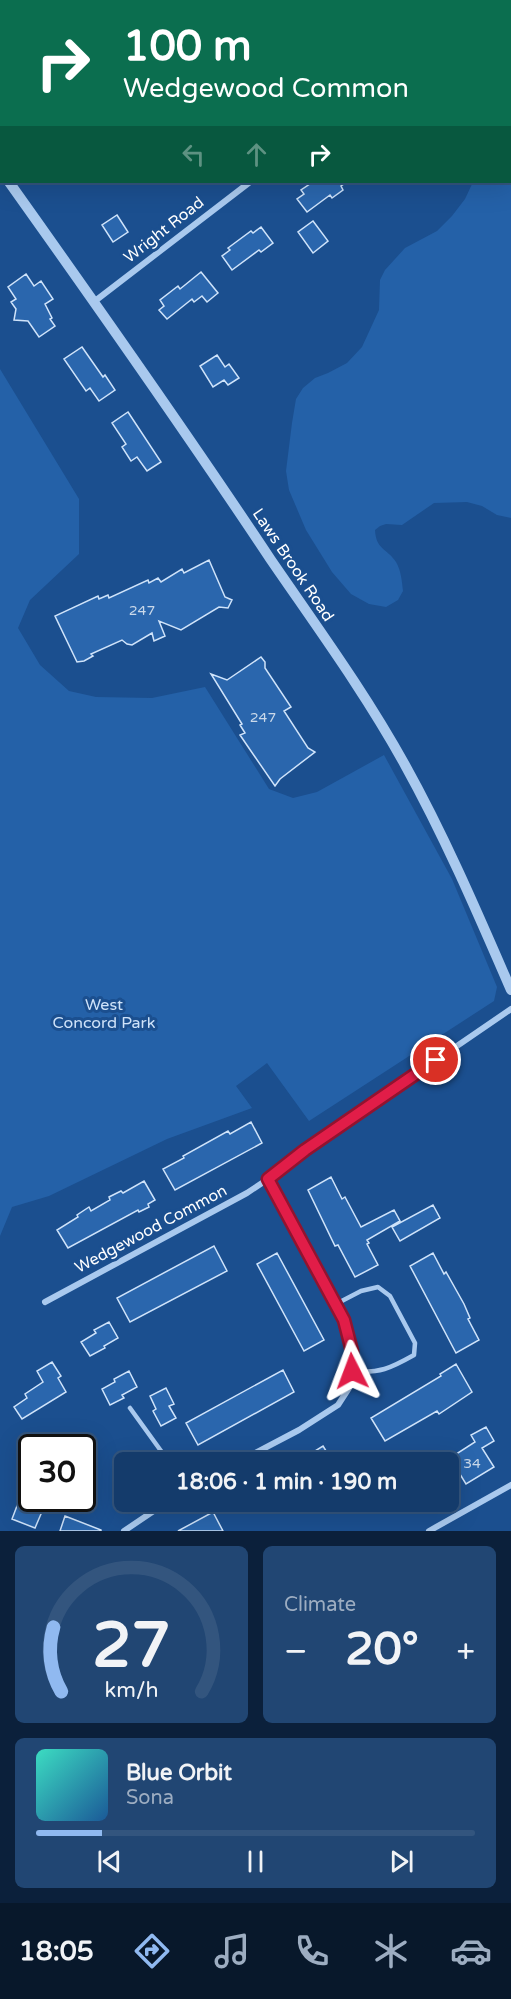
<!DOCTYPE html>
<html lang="en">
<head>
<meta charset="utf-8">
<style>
	:root { --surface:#143b6b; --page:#214673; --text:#f1f3f6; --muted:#9dadc1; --line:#33557e; --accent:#90b9f0 }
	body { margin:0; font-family:"Varela Round",sans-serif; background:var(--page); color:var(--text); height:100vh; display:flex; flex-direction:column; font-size:22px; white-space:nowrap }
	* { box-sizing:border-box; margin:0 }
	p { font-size:20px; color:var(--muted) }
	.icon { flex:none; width:33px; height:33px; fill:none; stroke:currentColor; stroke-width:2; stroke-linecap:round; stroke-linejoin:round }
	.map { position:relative; height:1531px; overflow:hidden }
	.side { display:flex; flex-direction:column; gap:15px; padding:15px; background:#0b203b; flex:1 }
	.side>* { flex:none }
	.hud { position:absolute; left:0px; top:0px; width:512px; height:183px; box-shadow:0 6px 24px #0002,0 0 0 2px var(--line); background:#0b6e4f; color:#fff; overflow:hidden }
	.speed { position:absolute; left:18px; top:1434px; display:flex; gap:12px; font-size:30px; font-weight:700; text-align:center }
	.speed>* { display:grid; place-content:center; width:78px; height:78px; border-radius:50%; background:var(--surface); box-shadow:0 6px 24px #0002,0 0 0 2px var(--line); line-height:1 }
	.speed .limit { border:3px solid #111; border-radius:9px; background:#fff; color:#111 }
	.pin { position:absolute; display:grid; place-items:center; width:51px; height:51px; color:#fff; margin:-26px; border:3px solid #fff; border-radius:50%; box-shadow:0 2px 6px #0007 }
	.me { position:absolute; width:66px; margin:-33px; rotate:357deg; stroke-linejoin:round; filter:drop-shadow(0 0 4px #0008) }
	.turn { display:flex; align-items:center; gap:21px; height:126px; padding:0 24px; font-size:27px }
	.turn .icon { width:78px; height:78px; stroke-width:2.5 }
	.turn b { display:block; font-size:42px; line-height:51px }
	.lanes { display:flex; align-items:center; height:57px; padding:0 24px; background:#0003; justify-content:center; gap:30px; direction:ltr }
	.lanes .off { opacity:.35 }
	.big { font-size:45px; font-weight:700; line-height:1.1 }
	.side .widget { flex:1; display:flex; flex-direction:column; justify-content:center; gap:9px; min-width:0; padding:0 21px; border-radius:9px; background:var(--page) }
	.side .dial { align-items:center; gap:0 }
	.dial svg { height:156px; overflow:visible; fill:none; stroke:var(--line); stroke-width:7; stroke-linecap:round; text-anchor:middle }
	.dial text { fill:var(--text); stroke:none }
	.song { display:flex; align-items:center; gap:18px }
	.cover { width:72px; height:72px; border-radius:9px; background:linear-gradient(135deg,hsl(170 70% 55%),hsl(210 70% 35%)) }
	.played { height:6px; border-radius:3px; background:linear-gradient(90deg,var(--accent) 15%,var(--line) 15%) }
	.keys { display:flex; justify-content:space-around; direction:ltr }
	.heat { display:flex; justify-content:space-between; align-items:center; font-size:33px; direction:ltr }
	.side .tiles { flex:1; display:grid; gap:15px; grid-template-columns:1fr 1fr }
	.widget:last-child { grid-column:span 2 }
	.trip { position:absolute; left:114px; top:1452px; width:345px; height:60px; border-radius:9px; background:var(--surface); box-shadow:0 6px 24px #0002,0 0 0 2px var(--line); font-weight:700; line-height:60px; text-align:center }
	.dock { display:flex; height:96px; justify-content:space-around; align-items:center; background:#08182b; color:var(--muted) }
	.dock .icon { width:42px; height:42px }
	.dock .active { color:var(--accent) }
	.dock b { font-size:27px; color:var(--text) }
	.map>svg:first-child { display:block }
	.green { fill:#2461a8 }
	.building { fill:#2a66ad; stroke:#cfe3fa; stroke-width:1.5 }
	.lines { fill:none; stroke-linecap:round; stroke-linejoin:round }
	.service { stroke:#a9c9ee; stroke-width:4.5 }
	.minor { stroke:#a9c9ee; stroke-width:6 }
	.tertiary { stroke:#a9c9ee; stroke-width:10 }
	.route-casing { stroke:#92132f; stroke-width:15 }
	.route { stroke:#e11d48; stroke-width:10 }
	.labels { text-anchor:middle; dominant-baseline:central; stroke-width:6; stroke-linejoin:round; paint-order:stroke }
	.number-label { font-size:14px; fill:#cad9ea }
	.street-label { font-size:16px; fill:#fff; stroke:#1b4f8f }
	.park-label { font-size:16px; fill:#cfe3fa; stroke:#1b4f8f }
</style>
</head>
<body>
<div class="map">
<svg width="511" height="1531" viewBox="0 0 511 1531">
	<rect width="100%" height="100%" fill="#1b4f8f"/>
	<path class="green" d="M511 53V518L497 515 482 506 467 502 434 503 402 525 386 524 380 526 375 530C376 550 387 548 396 562 401 570 402 582 403 591L398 600 386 607 369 604 351 594 332 572 306 530 289 490 286 471 292 423 296 399 303 388 315 378 328 373 347 363 362 347 379 310 380 280 385 270 405 248 437 231 452 216 465 199 473 182H510Z
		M0 369 79 499V554L30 600 18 628 40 665 69 691 96 697 152 698 205 687 269 789 293 798 317 792 384 755 452 879 497 987 494 1001 309 1121 267 1063 236 1086 252 1108 167 1139 49 1196 12 1207 0 1236Z"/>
	<path class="building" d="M313 182H347L341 186 343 190 332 198 330 195 307 212 297 199 304 194 301 190Z
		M117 215 128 232 113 242 102 225Z
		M313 221 328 241 313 253 298 232Z
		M261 227 273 243 261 252 259 250 232 270 222 256 230 250 228 248 251 231 253 233Z
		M201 272 218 293 207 302 202 296 194 302 192 299 167 319 159 310 164 306 160 300 178 286 180 289Z
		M26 274 34 286 41 281 53 299 45 304 52 318 50 319 55 326 39 337 28 321 14 320 16 309 11 302 16 299 8 287Z
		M82 347 103 377 105 375 115 390 99 401 90 388 86 391 64 359Z
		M217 355 225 367 229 364 239 378 228 385 224 380 213 387 200 366Z
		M128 412 161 462 147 471 137 457 131 461 122 447 126 444 112 423Z
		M209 560 225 597 232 600 228 608 219 607 181 630 159 621 165 636 154 641 152 633 132 645 127 644 122 640 91 654 93 656 84 661 77 662 55 616 98 596 99 599 108 595 109 598 148 580 149 583 158 578 161 582 182 569 184 573Z
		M261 657 265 662V668L291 707 284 711 308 748 315 752 280 779 275 786 240 735 245 733 240 725 242 724 211 674 227 680Z
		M251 1122 262 1143 175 1190 163 1169 184 1158 183 1156 228 1131 230 1134Z
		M331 1177 342 1199 345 1197 361 1227 394 1210 400 1221 367 1240 369 1243 367 1244 378 1265 355 1277 338 1245 335 1246 308 1190Z
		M144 1181 155 1200 148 1204 149 1207 139 1212 138 1210 68 1248 57 1230 78 1217 77 1215 89 1207 91 1211 110 1200 109 1197 121 1191 123 1193Z
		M433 1205 440 1218 400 1241 392 1227Z
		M214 1246 227 1271 130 1322 117 1298Z
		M277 1253 324 1340 304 1351 257 1264Z
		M433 1253 444 1274 446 1272 464 1304 470 1318 468 1319 479 1340 456 1353 410 1266Z
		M109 1322 118 1338 104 1346 105 1348 90 1356 81 1342 96 1333 94 1330Z
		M52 1362 61 1376 58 1378 66 1392 22 1419 14 1407 27 1398 25 1394 43 1382 37 1371Z
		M456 1364 472 1392 439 1414 437 1411 385 1441 371 1418 441 1376 440 1374Z
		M283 1370 294 1392 198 1445 186 1423Z
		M129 1371 137 1387 122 1395 124 1398 110 1405 102 1389 115 1382 114 1379Z
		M166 1388 174 1404 169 1406 176 1418 161 1426 153 1411 156 1409 150 1396Z
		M486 1427 494 1441 482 1448 494 1467 466 1484 450 1458 475 1442 471 1435Z
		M323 1446 333 1462H297Z
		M20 1498 44 1507 35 1528 12 1519Z
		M213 1512 223 1531H178Z
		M65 1516 101 1530V1531H60Z"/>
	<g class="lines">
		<path class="service" d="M336 1304 361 1291 378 1287 390 1296 415 1343 414 1355C391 1368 379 1374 352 1371
			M130 1408 169 1462"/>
		<path class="minor" d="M406 2 407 0
			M95 301 250 182
			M45 1302 247 1193 268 1179
			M238 1462 299 1430 338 1405 349 1388 353 1368 352 1351 344 1320 268 1179 305 1150 511 1009
			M124 1531 167 1502
			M429 1531 511 1485"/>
		<path class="tertiary" d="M0 168 2 170
			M9 182C98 307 186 432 271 560 317 627 366 694 405 765 445 837 478 914 511 990"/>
	</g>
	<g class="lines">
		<g class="route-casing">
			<path id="route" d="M352 1371V1351L344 1320 268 1179 305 1150 436 1060"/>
		</g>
		<use href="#route" class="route"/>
	</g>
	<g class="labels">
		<g class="number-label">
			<text x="142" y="610">247</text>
			<text x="263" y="717">247</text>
			<text x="472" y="1463">34</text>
		</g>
		<g class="street-label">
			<text transform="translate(164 230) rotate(-38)">Wright Road</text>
			<text transform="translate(293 565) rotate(56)">Laws Brook Road</text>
			<text transform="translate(151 1229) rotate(-28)">Wedgewood Common</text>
		</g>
		<g class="park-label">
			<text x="104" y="1005">West<tspan x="104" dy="18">Concord Park</tspan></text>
		</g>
	</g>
</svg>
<div class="speed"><div class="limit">30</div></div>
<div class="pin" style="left:436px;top:1060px;background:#d93025"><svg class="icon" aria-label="arrive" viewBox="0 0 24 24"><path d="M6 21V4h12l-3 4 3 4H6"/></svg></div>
<svg class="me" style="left:352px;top:1371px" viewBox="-20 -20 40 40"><path d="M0-17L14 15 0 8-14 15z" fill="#e11d48" stroke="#fff" stroke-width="4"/></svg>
<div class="trip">18:06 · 1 min · 190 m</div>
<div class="hud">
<div class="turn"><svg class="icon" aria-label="right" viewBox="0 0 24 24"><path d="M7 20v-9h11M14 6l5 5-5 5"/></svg><div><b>100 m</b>Wedgewood Common</div></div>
<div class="lanes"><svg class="icon off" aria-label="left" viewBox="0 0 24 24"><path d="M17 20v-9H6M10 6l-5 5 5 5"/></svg><svg class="icon off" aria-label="ahead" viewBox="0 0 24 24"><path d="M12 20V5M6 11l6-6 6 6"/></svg><svg class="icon" aria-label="right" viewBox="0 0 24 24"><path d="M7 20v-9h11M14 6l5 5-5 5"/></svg></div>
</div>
</div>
<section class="side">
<div class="tiles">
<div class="widget dial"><svg viewBox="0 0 100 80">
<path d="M14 69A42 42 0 1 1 86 69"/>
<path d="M14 69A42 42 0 0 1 10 36" stroke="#90b9f0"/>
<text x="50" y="56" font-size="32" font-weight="700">27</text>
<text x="50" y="72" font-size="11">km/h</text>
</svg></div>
<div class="widget"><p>Climate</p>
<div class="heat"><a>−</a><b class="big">20°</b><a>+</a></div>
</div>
<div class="widget">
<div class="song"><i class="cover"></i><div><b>Blue Orbit</b><p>Sona</p></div></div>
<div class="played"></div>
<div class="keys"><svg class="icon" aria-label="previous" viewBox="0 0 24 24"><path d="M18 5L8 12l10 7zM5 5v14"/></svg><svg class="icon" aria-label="pause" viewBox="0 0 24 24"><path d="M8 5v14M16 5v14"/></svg><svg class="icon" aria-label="next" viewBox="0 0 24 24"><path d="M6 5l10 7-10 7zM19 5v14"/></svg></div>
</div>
</div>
</section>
<nav class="dock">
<b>18:05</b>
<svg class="icon active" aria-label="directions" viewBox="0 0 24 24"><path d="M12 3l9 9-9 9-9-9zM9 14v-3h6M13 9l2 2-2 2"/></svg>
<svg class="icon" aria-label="music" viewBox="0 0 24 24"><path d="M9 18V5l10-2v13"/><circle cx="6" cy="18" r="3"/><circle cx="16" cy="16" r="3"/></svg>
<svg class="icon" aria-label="phone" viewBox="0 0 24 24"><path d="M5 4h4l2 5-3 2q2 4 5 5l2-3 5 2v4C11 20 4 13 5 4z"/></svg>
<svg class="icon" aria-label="climate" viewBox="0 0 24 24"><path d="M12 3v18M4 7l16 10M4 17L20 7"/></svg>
<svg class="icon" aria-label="car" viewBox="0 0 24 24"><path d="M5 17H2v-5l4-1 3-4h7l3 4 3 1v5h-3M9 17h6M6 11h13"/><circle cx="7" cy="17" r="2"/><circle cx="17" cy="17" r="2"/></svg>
</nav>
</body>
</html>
